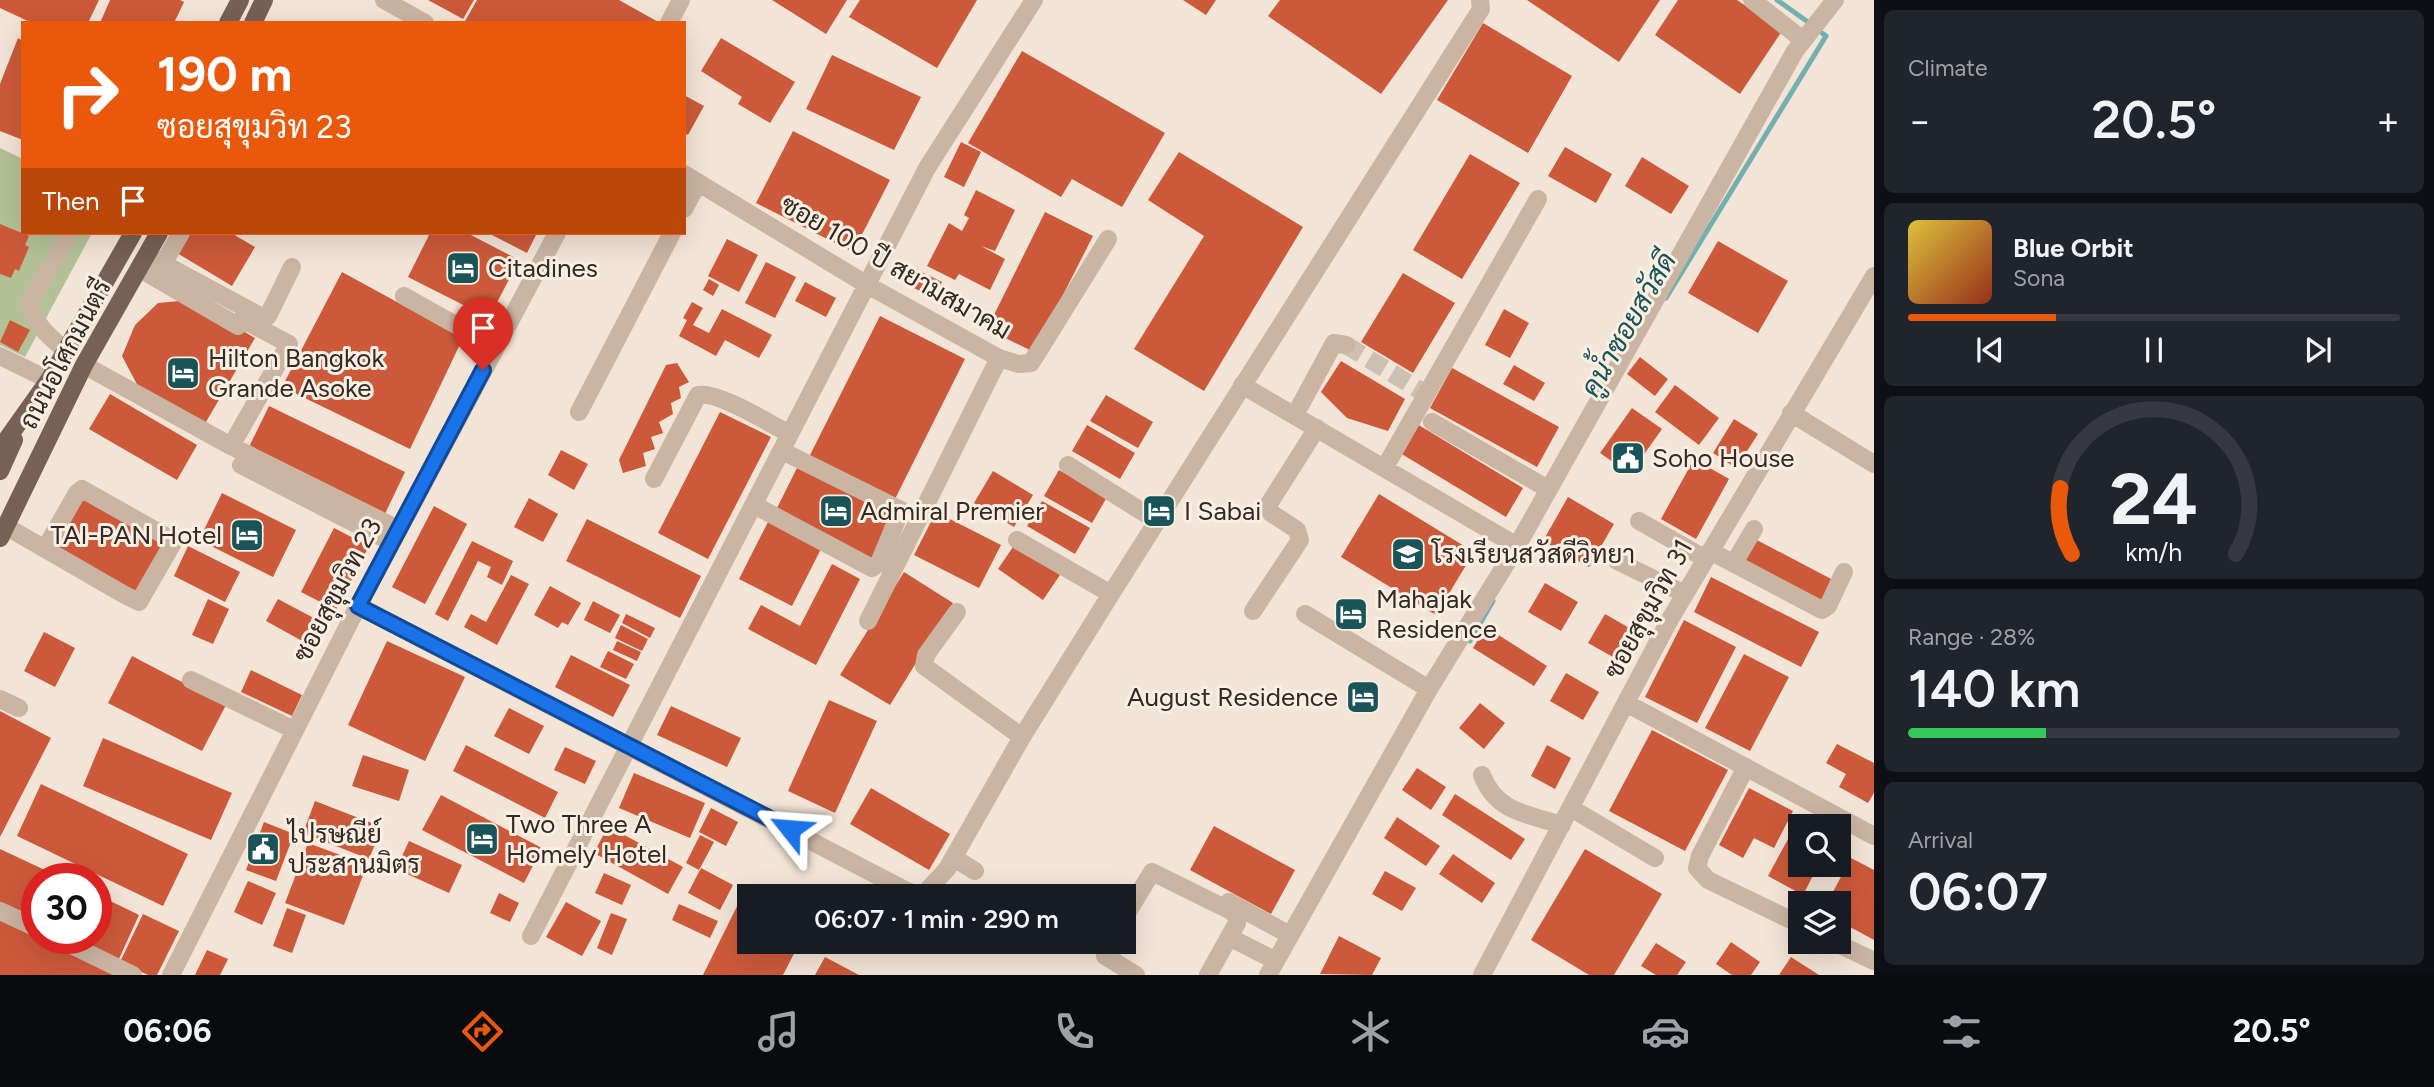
<!DOCTYPE html>
<html lang="en">
<head>
<meta charset="utf-8">
<style>
	:root { --surface:#171b24; --page:#20242c; --text:#f1f3f6; --muted:#9ea1a6; --line:#363941; --accent:#ea580c }
	body { margin:0; font-family:Figtree,Sarabun,sans-serif; background:var(--page); color:var(--text); height:100vh; display:flex; flex-direction:column; font-size:26px; white-space:nowrap }
	* { box-sizing:border-box; margin:0 }
	p { font-size:23px; color:var(--muted) }
	.icon { flex:none; width:38px; height:38px; fill:none; stroke:currentColor; stroke-width:2; stroke-linecap:round; stroke-linejoin:round }
	.map { position:relative; flex:1; overflow:hidden }
	.side { display:flex; flex-direction:column; gap:10px; padding:10px; background:#0d0f14; width:560px }
	.side>* { flex:none }
	.guide { position:absolute; left:21px; top:21px; width:665px; height:214px; border-radius:0px; box-shadow:0 7px 28px #0002; background:#ea580c; color:#fff; overflow:hidden }
	.fabs { position:absolute; left:1788px; top:814px; display:grid; gap:14px }
	.fabs a { display:grid; place-items:center; width:63px; height:63px; border-radius:0px; background:var(--surface); box-shadow:0 7px 28px #0002; font-size:35px }
	.speed { position:absolute; left:21px; top:863px; display:flex; gap:14px; font-size:35px; font-weight:700; text-align:center }
	.speed>* { display:grid; place-content:center; width:91px; height:91px; border-radius:50%; background:var(--surface); box-shadow:0 7px 28px #0002; line-height:1 }
	.speed .limit { border:10px solid #d22; background:#fff; color:#111 }
	.pin { position:absolute; display:grid; place-items:center; width:60px; height:60px; color:#fff; margin:-72px -30px; border-radius:50% 50% 50% 0; rotate:-45deg; box-shadow:0 0 7px #0007 }
	.pin .icon { rotate:45deg }
	.me { position:absolute; width:77px; margin:-38px; rotate:298deg; stroke-linejoin:round; filter:drop-shadow(0 0 5px #0008) }
	.turn { display:flex; align-items:center; gap:24px; height:147px; padding:0 21px; font-size:32px }
	.turn .icon { width:91px; height:91px; stroke-width:2.5 }
	.turn b { display:block; font-size:49px; line-height:60px }
	.then { display:flex; align-items:center; height:66px; padding:0 21px; background:#0003; gap:14px; font-size:26px }
	.big { font-size:52px; font-weight:600; line-height:1.1 }
	.side .widget { flex:1; display:flex; flex-direction:column; justify-content:center; gap:10px; min-width:0; padding:0 24px; border-radius:10px; background:var(--page) }
	.side .dial { align-items:center; gap:0 }
	.dial svg { height:182px; overflow:visible; fill:none; stroke:var(--line); stroke-width:7; stroke-linecap:round; text-anchor:middle }
	.dial text { fill:var(--text); stroke:none }
	.song { display:flex; align-items:center; gap:21px }
	.cover { width:84px; height:84px; border-radius:10px; background:linear-gradient(135deg,hsl(50 70% 55%),hsl(10 70% 35%)) }
	.played { height:7px; border-radius:4px; background:linear-gradient(90deg,var(--accent) 30%,var(--line) 30%) }
	.keys { display:flex; justify-content:space-around; direction:ltr }
	.heat { display:flex; justify-content:space-between; align-items:center; font-size:38px; direction:ltr }
	.charge { height:10px; border-radius:5px; background:linear-gradient(90deg,#34c759 28%,var(--line) 0) }
	.trip { position:absolute; left:737px; top:884px; width:399px; height:70px; border-radius:0px; background:var(--surface); box-shadow:0 7px 28px #0002; font-weight:600; line-height:70px; text-align:center }
	.tab-bar { display:flex; height:112px; justify-content:space-around; align-items:center; background:#090b0e; color:var(--muted) }
	.tab-bar .icon { width:49px; height:49px }
	.tab-bar .on { color:var(--accent) }
	.tab-bar b { font-size:32px; color:var(--text) }
	main { display:flex; flex:1; min-height:0 }
	.map>svg:first-child { display:block }
	.green { fill:#b4c196 }
	.lines { fill:none; stroke-linecap:round; stroke-linejoin:round }
	.stream { stroke:#74afb0; stroke-width:5 }
	.building { fill:#cc5a3a }
	.minor-tunnel { stroke:#ccbfb3; stroke-width:18; stroke-dasharray:18 9; stroke-linecap:butt }
	.minor { stroke:#cab4a2; stroke-width:18 }
	.major { stroke:#776055; stroke-width:18 }
	.route-casing { stroke:#114b97; stroke-width:18 }
	.route { stroke:#1a73e8; stroke-width:12 }
	.labels { text-anchor:middle; dominant-baseline:central; stroke-width:6; stroke-linejoin:round; paint-order:stroke }
	.street-label { font-size:26px; fill:#342925; stroke:#faefe3 }
	.poi-label { font-size:26px; fill:#342925; stroke:#faefe3; text-anchor:start }
	.water-label { font-size:28px; font-style:italic; fill:#195558; stroke:#faefe3 }
</style>
</head>
<body>
<main>
<div class="map">
<svg width="1874" height="975" viewBox="0 0 1874 975">
	<rect width="100%" height="100%" fill="#f2e4d6"/>
	<path class="green" d="M0 148 23 159V233H92L25 357 0 345Z"/>
	<g class="lines">
		<path class="stream" d="M1777 0 1808 22
			M1666 298 1826 36 1822 33
			M1470 641 1493 601"/>
	</g>
	<path class="building" d="M0 0H99L88 23H32L0 8Z
		M110 0H180L184 2 174 23H100Z
		M428 0H474L463 19Z
		M477 0H619L660 23H464Z
		M772 0H847L826 34Z
		M860 0H977L937 68 849 17Z
		M1183 0H1216L1206 15Z
		M1280 0H1448L1381 94 1268 16Z
		M1527 0H1660L1619 62Z
		M1678 0H1737L1782 31 1740 94 1655 35Z
		M1483 23 1572 76 1528 153 1437 100Z
		M18 38 23 41V140L0 131V84Z
		M721 38 795 82 770 123 738 104 742 97 701 71Z
		M1022 51 1165 133 1122 207 1072 179 1061 197 968 143Z
		M832 55 921 97 894 150 806 109Z
		M684 95 704 106 688 135 684 133Z
		M793 131 890 180 853 252 756 203Z
		M961 142 981 152 964 187 944 177Z
		M1565 147 1612 174 1596 203 1548 176Z
		M1179 152 1303 227 1204 391 1134 349 1204 236 1148 200Z
		M1470 154 1520 183 1462 279 1413 250Z
		M1642 157 1689 186 1671 214 1625 186Z
		M976 190 1015 210 995 251 981 246 1005 259 990 290 959 274 955 280 927 266 949 223 962 231 969 218 964 215Z
		M1045 212 1093 236 1034 352 987 329Z
		M0 224 29 236 25 245 29 247 19 271 15 269 11 278 0 274Z
		M182 233H231L255 247 232 286 172 250Z
		M430 233H467L519 260 489 318 408 277Z
		M488 233H537L527 253Z
		M727 239 758 255 739 292 708 276Z
		M1718 241 1788 281 1758 333 1688 293Z
		M900 261 942 282 934 298 892 277Z
		M766 262 796 277 775 318 745 303Z
		M342 272 463 338 410 449 282 387Z
		M1403 273 1455 303 1413 373 1361 342Z
		M709 279 719 285 713 296 703 290Z
		M805 282 836 298 826 317 795 301Z
		M190 300 255 338 203 427 140 390 122 356 135 325 158 303Z
		M692 302 703 308 693 325 709 333 722 309 772 335 759 358 725 340 716 356 679 336 687 320 683 318Z
		M1504 309 1529 323 1510 358 1485 345Z
		M880 316 965 359 894 501 809 457Z
		M10 320 30 330 18 352 0 342Z
		M1640 357 1668 379 1655 396 1627 374Z
		M1341 361 1405 399 1388 431 1347 418 1321 392Z
		M677 363 689 382 679 387 681 398 671 403 673 414 659 422 663 433 651 437 655 449 643 453 646 466 623 473 619 460 666 365Z
		M1514 365 1545 383 1534 401 1503 384Z
		M1452 368 1559 427 1537 467 1430 408Z
		M1675 385 1719 418 1699 445 1655 412Z
		M110 394 197 445 177 480 89 429Z
		M1106 395 1153 422 1138 448 1090 421Z
		M269 406 405 472 383 518 248 449Z
		M1632 408 1662 429 1630 474 1600 453Z
		M720 412 771 437 708 559 658 533Z
		M1734 419 1758 434 1736 468 1713 453Z
		M1417 424 1523 488 1506 517 1400 453Z
		M1087 425 1135 453 1120 479 1072 451Z
		M561 450 588 464 574 490 548 475Z
		M1694 459 1729 479 1696 539 1661 519Z
		M800 462 897 512 873 559 776 510Z
		M1059 470 1107 497 1092 523 1044 496Z
		M993 471 1033 495 1014 527 974 503Z
		M222 493 296 530 273 577 199 540Z
		M1379 494 1474 552 1436 615 1341 557Z
		M85 495 166 543 136 595 54 547Z
		M1568 497 1614 524 1589 567 1543 541Z
		M529 498 558 514 543 542 514 527Z
		M1042 501 1090 528 1075 554 1027 526Z
		M434 506 467 524 425 604 392 587Z
		M936 512 1001 545 979 588 914 555Z
		M587 519 701 576 680 618 566 561Z
		M768 522 821 549 792 606 739 579Z
		M334 528 369 546 336 610 301 592Z
		M1753 538 1835 581 1820 604 1743 559Z
		M472 541 513 561 502 585 487 577 491 567 478 561 448 621 435 614Z
		M1015 544 1060 575 1043 600 998 569Z
		M188 546 240 572 225 602 174 576Z
		M832 564 860 579 816 665 748 629 761 605 800 626Z
		M904 572 953 603 890 705 840 675Z
		M511 575 529 584 497 645 464 627 471 614 486 622Z
		M1711 577 1819 632 1801 667 1694 612Z
		M1545 583 1578 602 1561 631 1528 612Z
		M550 586 581 603 568 625 562 622 558 628 534 615Z
		M208 599 229 609 213 644 192 635Z
		M278 599 325 624 313 647 266 621Z
		M593 601 620 615 610 633 584 620Z
		M626 614 655 628 650 638 622 623Z
		M1605 614 1638 633 1622 662 1588 643Z
		M1684 620 1736 647 1697 723 1645 697Z
		M621 625 648 639 642 651 615 638Z
		M1486 627 1547 666 1534 686 1473 648Z
		M44 632 75 648 55 687 24 671Z
		M387 641 465 677 425 761 348 725Z
		M617 641 641 652 637 661 613 650Z
		M608 651 634 664 626 679 600 667Z
		M1744 654 1789 677 1750 751 1705 728Z
		M571 655 630 685 613 717 555 687Z
		M132 656 226 705 202 751 108 703Z
		M251 670 302 695 292 716 241 692Z
		M1566 673 1599 692 1583 720 1550 701Z
		M829 700 877 721 835 813 788 791Z
		M1480 703 1505 723 1484 749 1459 728Z
		M671 706 741 738 727 767 657 735Z
		M509 708 544 726 529 754 494 736Z
		M0 711 51 738 0 837Z
		M1652 730 1728 770 1685 851 1609 811Z
		M103 738 232 793 211 840 83 786Z
		M1837 744 1874 763V793L1868 803 1839 787 1846 774 1826 763Z
		M466 745 558 792 545 818 453 771Z
		M1547 745 1571 758 1555 789 1531 776Z
		M565 747 596 761 585 784 554 770Z
		M363 755 409 770 399 801 352 786Z
		M1417 768 1446 787 1431 810 1402 790Z
		M634 773 705 803 690 838 619 808Z
		M41 784 188 854 163 906 17 836Z
		M871 788 950 834 929 870 850 824Z
		M1749 788 1793 811 1774 848 1754 838 1743 858 1719 845Z
		M1455 794 1525 839 1511 860 1442 815Z
		M441 795 542 848 524 883 422 830Z
		M315 801 382 827 369 859 303 833Z
		M711 808 738 822 726 846 699 832Z
		M1801 815 1821 826H1801V864H1819L1803 895 1768 876Z
		M1397 817 1440 846 1426 866 1384 838Z
		M264 822 294 834 276 881 246 870Z
		M608 826 683 867 668 894 594 853Z
		M1214 826 1295 870 1271 914 1190 870Z
		M700 835 714 842 699 870 686 863Z
		M409 841 462 865 449 893 396 869Z
		M308 843 367 865 344 925 285 903Z
		M0 849 62 878H37V921L0 902Z
		M1585 849 1662 894 1614 975H1589L1531 940Z
		M1453 854 1495 883 1482 903 1439 874Z
		M1851 858 1874 870V940L1839 921V903H1827Z
		M701 868 733 885 720 910 688 893Z
		M1385 871 1416 888 1402 911 1372 894Z
		M604 873 631 885 622 905 595 893Z
		M248 881 276 893 262 925 234 912Z
		M745 890 755 896H749V942H800L783 975H703Z
		M499 893 519 903 510 922 490 913Z
		M96 894 139 915 118 961 72 938H96Z
		M566 902 601 921 582 956 546 937Z
		M679 904 718 921 710 938 672 920Z
		M287 908 306 915 292 953 273 946Z
		M611 913 627 919 612 955 597 948Z
		M143 914 179 931 157 975H148L120 962Z
		M0 920 37 938 118 975H0Z
		M1339 936 1381 958 1372 975 1320 974Z
		M1731 942 1760 962 1751 975H1732L1716 964Z
		M1656 943 1686 962 1677 975H1656L1641 966Z
		M207 950 228 959 220 975H195Z
		M825 957 859 975H815Z
		M1791 957 1819 975H1779Z"/>
	<g class="lines">
		<path class="minor-tunnel" d="M1346 345 1421 391"/>
		<path class="minor" d="M384 0 425 23
			M1752 0 1803 40
			M669 23 681 0
			M684 174 869 286 999 358 1018 364 1031 363 1108 239
			M684 209 698 183
			M147 255 262 317 268 316 292 267
			M163 264 181 233
			M140 269 238 326 242 319 289 344 231 446
			M404 296 495 347
			M66 351C50 337 33 324 30 302L70 233
			M0 356 49 380
			M84 365 231 446 398 529
			M1242 385 1517 546
			M579 412 672 233
			M1791 413 1874 464
			M1295 415 1334 343 1346 345
			M1432 422 1548 489
			M241 465 391 542
			M1068 465 1157 521
			M1385 467 1538 199
			M654 479 698 395C718 391 770 424 790 434
			M754 505 872 568 879 563 901 510 782 451
			M1639 521 1706 559
			M7 527 123 594 139 602 174 541 82 489 77 493 45 549
			M1017 540 1111 594
			M1710 551 1822 610 1828 606 1844 572
			M1617 561 1685 594
			M1734 563 1754 529
			M358 606 907 891 922 896 947 869 1022 737 1111 594 1481 9 1480 0
			M1253 611 1300 540 1297 530 1271 513 1267 507 1317 428
			M957 612 926 655 924 666 1022 737
			M1305 614 1429 689
			M868 621 999 358
			M191 680 294 730
			M0 699 19 708
			M1626 703 1874 836
			M1746 767 1700 856 1697 868 1708 880 1801 925
			M1482 775C1496 812 1527 814 1562 825
			M1571 808 1655 858
			M954 858 975 871
			M1229 902 1290 935
			M0 911 37 928
			M1124 918 1152 872 1231 911 1237 917V923L1208 975
			M531 936 927 168 1034 0
			M1229 937 1276 961
			M57 938 133 975
			M1111 942 1105 956 1136 975
			M1834 942 1874 961
			M171 975 358 606 557 233
			M1268 975 1429 689 1517 546 1795 51 1835 0
			M1482 975 1669 621 1874 276"/>
		<path class="major" d="M228 23 240 0
			M253 23 264 0
			M0 449 49 380 133 233
			M0 471 14 440
			M0 538 84 365 159 233"/>
	</g>
	<g class="lines">
		<g class="route-casing">
			<path id="route" d="M483 370 358 606 790 829"/>
		</g>
		<use href="#route" class="route"/>
	</g>
	<defs>
		<g id="hotel-square" transform="scale(1.75)"><rect x="-9" y="-9" width="18" height="18" rx="4" fill="#195558" stroke="#faefe3"/><path d="M-6-4.5h1.5V1H6V5H4.5V3h-9V5H-6ZM-4 0a1.8 1.8 0 1 1 3.6 0ZM.5 0V-2.5h3Q6-2.5 6 0Z" fill="#fff"/></g>
		<g id="civic-square" transform="scale(1.75)"><rect x="-9" y="-9" width="18" height="18" rx="4" fill="#195558" stroke="#faefe3"/><path d="M-.6-6.5H3V-4.5H.6V-3L4-1V1h2V6H-6V1h2V-1L-.6-3ZM-1.2 2.5V6h2.4V2.5Z" fill="#fff"/></g>
		<g id="school-square" transform="scale(1.75)"><rect x="-9" y="-9" width="18" height="18" rx="4" fill="#195558" stroke="#faefe3"/><path d="M0-5L7-2L0 1L-7-2ZM-4 1L0 2.5L4 1V4Q0 6-4 4Z" fill="#fff"/></g>
	</defs>
	<g fill-rule="evenodd">
		<use href="#hotel-square" x="463" y="268"/>
		<use href="#hotel-square" x="183" y="373"/>
		<use href="#civic-square" x="1628" y="458"/>
		<use href="#hotel-square" x="836" y="511"/>
		<use href="#hotel-square" x="1159" y="511"/>
		<use href="#hotel-square" x="247" y="535"/>
		<use href="#school-square" x="1408" y="554"/>
		<use href="#hotel-square" x="1351" y="614"/>
		<use href="#hotel-square" x="1363" y="697"/>
		<use href="#hotel-square" x="482" y="839"/>
		<use href="#civic-square" x="263" y="849"/>
	</g>
	<g class="labels">
		<g class="street-label">
			<text transform="translate(896 267) rotate(30)">ซอย 100 ปี สยามสมาคม</text>
			<text transform="translate(65 354) rotate(-62)">ถนนอโศกมนตรี</text>
			<text transform="translate(337 590) rotate(-62)">ซอยสุขุมวิท 23</text>
			<text transform="translate(1648 609) rotate(-61)">ซอยสุขุมวิท 31</text>
		</g>
		<g class="poi-label">
			<text x="488" y="268">Citadines</text>
			<text x="208" y="358">Hilton Bangkok<tspan x="208" dy="30">Grande Asoke</tspan></text>
			<text x="1652" y="458">Soho House</text>
			<text x="860" y="511">Admiral Premier</text>
			<text x="1184" y="511">I Sabai</text>
			<text x="222" y="535" text-anchor="end">TAI-PAN Hotel</text>
			<text x="1432" y="554">โรงเรียนสวัสดีวิทยา</text>
			<text x="1376" y="599">Mahajak<tspan x="1376" dy="30">Residence</tspan></text>
			<text x="1338" y="697" text-anchor="end">August Residence</text>
			<text x="506" y="824">Two Three A<tspan x="506" dy="30">Homely Hotel</tspan></text>
			<text x="288" y="834">ไปรษณีย์<tspan x="288" dy="30">ประสานมิตร</tspan></text>
		</g>
		<g class="water-label">
			<text transform="translate(1628 324) rotate(-60)">คูน้ำซอยสวัสดี</text>
		</g>
	</g>
</svg>
<div class="fabs">
<a><svg class="icon" aria-label="search" viewBox="0 0 24 24"><circle cx="10" cy="10" r="6"/><path d="M15 15l6 6"/></svg></a>
<a><svg class="icon" aria-label="layers" viewBox="0 0 24 24"><path d="M12 4l9 5-9 5-9-5zM3 14l9 5 9-5"/></svg></a>
</div>
<div class="speed"><div class="limit">30</div></div>
<div class="pin" style="left:483px;top:370px;background:#d93025"><svg class="icon" aria-label="arrive" viewBox="0 0 24 24"><path d="M6 21V4h12l-3 4 3 4H6"/></svg></div>
<svg class="me" style="left:790px;top:829px" viewBox="-20 -20 40 40"><path d="M0-17L14 15 0 8-14 15z" fill="#1a73e8" stroke="#fff" stroke-width="4"/></svg>
<div class="trip">06:07 · 1 min · 290 m</div>
<div class="guide">
<div class="turn"><svg class="icon" aria-label="right" viewBox="0 0 24 24"><path d="M7 20v-9h11M14 6l5 5-5 5"/></svg><div><b>190 m</b>ซอยสุขุมวิท 23</div></div>
<div class="then">Then<svg class="icon" aria-label="arrive" viewBox="0 0 24 24"><path d="M6 21V4h12l-3 4 3 4H6"/></svg></div>
</div>
</div>
<section class="side">
<div class="widget"><p>Climate</p>
<div class="heat"><a>−</a><b class="big">20.5°</b><a>+</a></div>
</div>
<div class="widget">
<div class="song"><i class="cover"></i><div><b>Blue Orbit</b><p>Sona</p></div></div>
<div class="played"></div>
<div class="keys"><svg class="icon" aria-label="previous" viewBox="0 0 24 24"><path d="M18 5L8 12l10 7zM5 5v14"/></svg><svg class="icon" aria-label="pause" viewBox="0 0 24 24"><path d="M8 5v14M16 5v14"/></svg><svg class="icon" aria-label="next" viewBox="0 0 24 24"><path d="M6 5l10 7-10 7zM19 5v14"/></svg></div>
</div>
<div class="widget dial"><svg viewBox="0 0 100 80">
<path d="M14 69A42 42 0 1 1 86 69"/>
<path d="M14 69A42 42 0 0 1 9 40" stroke="#ea580c"/>
<text x="50" y="56" font-size="32" font-weight="700">24</text>
<text x="50" y="72" font-size="11">km/h</text>
</svg></div>
<div class="widget"><p>Range · 28%</p><b class="big">140 km</b><div class="charge"></div></div>
<div class="widget"><p>Arrival</p><b class="big">06:07</b></div>
</section>
</main>
<nav class="tab-bar">
<b>06:06</b>
<svg class="icon on" aria-label="directions" viewBox="0 0 24 24"><path d="M12 3l9 9-9 9-9-9zM9 14v-3h6M13 9l2 2-2 2"/></svg>
<svg class="icon" aria-label="music" viewBox="0 0 24 24"><path d="M9 18V5l10-2v13"/><circle cx="6" cy="18" r="3"/><circle cx="16" cy="16" r="3"/></svg>
<svg class="icon" aria-label="phone" viewBox="0 0 24 24"><path d="M5 4h4l2 5-3 2q2 4 5 5l2-3 5 2v4C11 20 4 13 5 4z"/></svg>
<svg class="icon" aria-label="climate" viewBox="0 0 24 24"><path d="M12 3v18M4 7l16 10M4 17L20 7"/></svg>
<svg class="icon" aria-label="car" viewBox="0 0 24 24"><path d="M5 17H2v-5l4-1 3-4h7l3 4 3 1v5h-3M9 17h6M6 11h13"/><circle cx="7" cy="17" r="2"/><circle cx="17" cy="17" r="2"/></svg>
<svg class="icon" aria-label="filters" viewBox="0 0 24 24"><path d="M4 7h16M4 17h16"/><circle cx="9" cy="7" r="2"/><circle cx="15" cy="17" r="2"/></svg>
<b>20.5°</b>
</nav>
</body>
</html>
